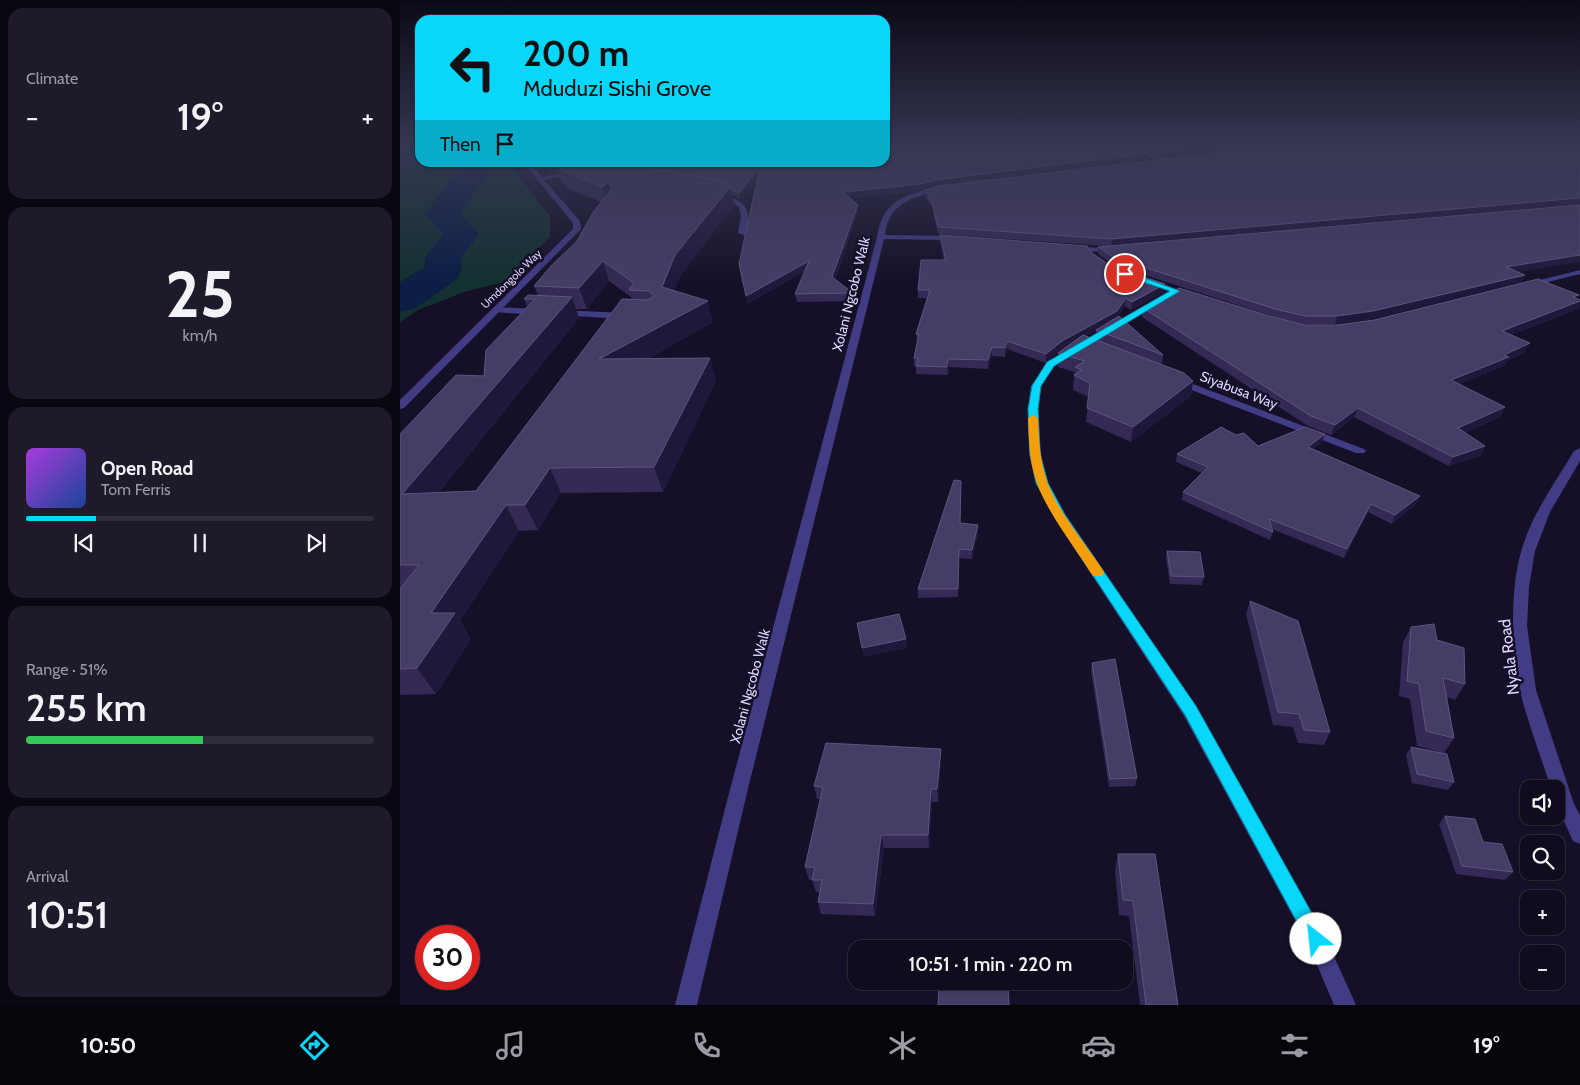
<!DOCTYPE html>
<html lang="en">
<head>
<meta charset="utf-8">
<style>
	:root { --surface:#100c1d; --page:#1e1a2a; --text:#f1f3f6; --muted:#9c9ba4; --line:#302c3b; --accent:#08d7fa }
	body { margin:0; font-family:Cabin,sans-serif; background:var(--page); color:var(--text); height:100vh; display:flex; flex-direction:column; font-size:19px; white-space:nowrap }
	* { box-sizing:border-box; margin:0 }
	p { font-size:16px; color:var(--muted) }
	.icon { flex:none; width:28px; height:28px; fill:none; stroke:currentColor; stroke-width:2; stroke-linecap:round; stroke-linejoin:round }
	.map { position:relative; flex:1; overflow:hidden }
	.drawer { display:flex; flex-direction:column; gap:8px; padding:8px; background:#090710; width:400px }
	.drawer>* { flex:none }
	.banner { position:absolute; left:15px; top:15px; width:475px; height:152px; border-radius:15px; box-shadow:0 1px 4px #0004,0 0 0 1px var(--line); background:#08d7fa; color:#111; overflow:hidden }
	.tools { position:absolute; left:1120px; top:780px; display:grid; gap:10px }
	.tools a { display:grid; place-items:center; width:45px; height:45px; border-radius:10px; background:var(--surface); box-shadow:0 1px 4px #0004,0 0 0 1px var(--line); font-size:25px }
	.speed { position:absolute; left:15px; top:925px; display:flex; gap:10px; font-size:25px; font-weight:700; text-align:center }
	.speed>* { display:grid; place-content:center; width:65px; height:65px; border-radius:50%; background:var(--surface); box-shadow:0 1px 4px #0004,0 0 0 1px var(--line); line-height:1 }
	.speed .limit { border:8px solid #d22; background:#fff; color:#111 }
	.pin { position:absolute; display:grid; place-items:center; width:42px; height:42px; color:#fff; margin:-21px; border:2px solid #fff; border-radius:50%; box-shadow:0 1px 5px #0007 }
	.me { position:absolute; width:55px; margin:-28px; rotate:331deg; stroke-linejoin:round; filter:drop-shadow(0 0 4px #0008) }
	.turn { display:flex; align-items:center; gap:18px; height:105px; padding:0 25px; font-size:22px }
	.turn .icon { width:65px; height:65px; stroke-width:2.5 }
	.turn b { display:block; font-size:35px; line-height:42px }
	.then { display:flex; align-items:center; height:48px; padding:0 25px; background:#0003; gap:10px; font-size:19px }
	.big { font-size:38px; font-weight:600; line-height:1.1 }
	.drawer .card { flex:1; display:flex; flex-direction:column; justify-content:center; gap:8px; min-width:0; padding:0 18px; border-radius:15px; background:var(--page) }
	.drawer .dial { align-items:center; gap:0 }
	.dial b { font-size:65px; line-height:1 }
	.song { display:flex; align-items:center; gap:15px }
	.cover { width:60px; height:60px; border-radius:8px; background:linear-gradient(135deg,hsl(280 70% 55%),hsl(220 70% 35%)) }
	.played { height:5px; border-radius:2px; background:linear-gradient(90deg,var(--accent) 20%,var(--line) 20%) }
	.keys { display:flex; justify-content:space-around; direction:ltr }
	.heat { display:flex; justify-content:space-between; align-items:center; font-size:28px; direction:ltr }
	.charge { height:8px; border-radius:4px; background:linear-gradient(90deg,#34c759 51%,var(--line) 0) }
	.trip { position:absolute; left:448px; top:940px; width:285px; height:50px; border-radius:15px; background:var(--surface); box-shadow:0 1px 4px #0004,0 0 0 1px var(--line); font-weight:600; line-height:50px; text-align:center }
	.dock { display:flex; height:80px; justify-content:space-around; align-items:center; background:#06050c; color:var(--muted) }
	.dock .icon { width:35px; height:35px }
	.dock .selected { color:var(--accent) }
	.dock b { font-size:22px; color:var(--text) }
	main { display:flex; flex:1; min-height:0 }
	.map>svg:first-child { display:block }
	.green { fill:#133131 }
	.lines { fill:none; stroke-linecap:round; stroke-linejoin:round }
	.river { fill:#0c1e45; fill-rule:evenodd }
	.service { fill:#423c85; fill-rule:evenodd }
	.minor { fill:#423c85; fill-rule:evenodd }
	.tertiary { fill:#423c85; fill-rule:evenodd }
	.wall { fill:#342a55; fill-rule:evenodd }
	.shaded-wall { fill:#20183b }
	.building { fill:#463d67; stroke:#5e557f }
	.route { fill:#08d7fa; stroke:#058ca2 }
	.slow { fill:#f59e0b }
	.labels { text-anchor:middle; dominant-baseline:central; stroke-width:5; stroke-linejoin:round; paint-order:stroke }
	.far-street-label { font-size:11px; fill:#ddd7fe; stroke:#151027 }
	.street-label { font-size:14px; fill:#ddd7fe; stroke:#151027 }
	.near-street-label { font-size:16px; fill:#ddd7fe; stroke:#151027 }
</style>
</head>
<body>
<main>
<section class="drawer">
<div class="card"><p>Climate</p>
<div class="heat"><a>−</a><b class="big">19°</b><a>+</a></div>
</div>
<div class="card dial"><b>25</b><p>km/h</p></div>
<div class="card">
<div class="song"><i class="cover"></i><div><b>Open Road</b><p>Tom Ferris</p></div></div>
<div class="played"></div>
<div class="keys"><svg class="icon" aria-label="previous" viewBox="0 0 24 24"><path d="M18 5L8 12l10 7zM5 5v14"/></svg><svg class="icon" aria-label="pause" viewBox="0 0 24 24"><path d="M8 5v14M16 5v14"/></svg><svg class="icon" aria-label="next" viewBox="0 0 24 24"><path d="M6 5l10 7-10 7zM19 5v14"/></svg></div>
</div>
<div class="card"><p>Range · 51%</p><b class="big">255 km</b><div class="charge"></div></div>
<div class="card"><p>Arrival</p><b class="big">10:51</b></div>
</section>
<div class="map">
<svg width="1180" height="1005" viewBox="0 0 1180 1005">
	<rect width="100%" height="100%" fill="#151027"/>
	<path class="green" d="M0 144H20V162L108 163 150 216V237L104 282 64 292 18 310 0 322Z"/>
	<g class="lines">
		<path class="river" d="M61 162H89L91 167 60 213 79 234 62 257 61 272 56 280 14 309 0 312V282L24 267 26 256 43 234 25 214 61 166Z"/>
		<path class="service" d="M96 307 138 309 142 312 138 315 93 312V308Z
			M160 310 225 313 229 316 225 319 157 315V311Z"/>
		<path class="minor" d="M734 149 768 158 769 159 766 161 732 152Z
			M123 162H130L142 177 176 171V173L144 180 180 221 181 229 4 408 0 409V400L173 229V223Z
			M255 162 231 167 228 165 236 162Z
			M541 187 544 189 543 190C515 197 489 201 485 235L555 236 559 238 555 240 484 239 346 797 297 1005H275L328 797 477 237C483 198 507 194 541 187Z
			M316 192C340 198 356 207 345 235L338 233 341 216 339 207 330 201 314 195V193Z
			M671 247 714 248 718 250 714 252 674 251H671Z
			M1180 270V274L1124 288 1120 285Z
			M746 280H752L793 295 789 298 746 284Z
			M756 299 759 300V304L655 366 641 386 638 409 641 454 648 483 666 515 796 706 923 932 956 1005H934L909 946 784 716 655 519 636 483 629 454 628 409 631 386 648 362Z
			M777 378 964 449 966 451 964 453H956L773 383 772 381Z"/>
		<path class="tertiary" d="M1180 448V461L1150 512 1135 551 1129 587 1127 626 1136 690 1174 804 1180 815V844L1173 841 1157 806 1156 789H1151C1141 756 1128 724 1120 691 1111 652 1110 590 1121 552 1131 515 1155 483 1174 451Z"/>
	</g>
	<path class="wall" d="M487 144H1180V150L866 147 829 149 764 158 762 155 722 145 694 144 749 159 537 186 521 191 450 198 458 211 435 280 453 293 454 301 397 302 395 294 405 271 347 304 358 178 340 199 332 195 334 205 281 275 274 291 313 322 249 358H310L316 381 263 492 161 493 138 530 119 531 60 621 71 639 36 694 0 695V434L84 376 127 306 124 299 138 295 134 286 177 241 201 202 169 189 160 180 157 173H153L141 162H247L251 166 254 167ZM209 281 231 297 232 300 76 491 39 492 179 318 176 309H187Z
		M1180 151V205L913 228 1118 272 1125 275 1121 282 971 319 935 324H903L874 317 714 265 698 254V247L708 246 538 234 532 206 525 197V190Z
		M540 235 692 253 711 266 764 292 731 310 725 306 716 318 763 355 762 365 793 381 791 396 731 442 686 422 689 397 673 390 674 375 675 372 658 367V353L672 344 661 349 646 363 607 349 605 357 592 356 588 369 549 367 548 375 516 374V366H514V358L517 342 516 334 527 298H518V290L544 260 540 242ZM696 330 695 340 685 336Z
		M1177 298 1180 300V305L1178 309 1111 335 1125 352 1107 361 1104 366 1059 384 1105 407 1100 417 1065 433 1085 446 1080 456 1049 466 954 417 931 435 908 426 742 317 743 308 869 316 905 325H938Z
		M836 435 858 446 922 442 913 449 1020 496 1016 504 992 524 968 512 944 558 872 529 873 532 870 540 782 500 783 492 802 473 776 462 777 454Z
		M561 481 560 523 578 534 572 559 559 558 558 597 518 598V589Z
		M767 551 804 577 802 585 770 584 766 559Z
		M850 601 930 732 924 745 898 743 893 727 873 725 846 614Z
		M1011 627 1037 640 1065 684 1055 700 1047 697 1054 738 1044 753 1017 746 1010 699 999 696 1003 642Z
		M692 663 737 778 735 786 709 787 691 671Z
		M1011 747 1054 782 1048 790 1012 783 1006 755Z
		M541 749V762L538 802H532L529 848H484L475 916 421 914 418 902 420 892H416L412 880H409L405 867 420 799H417L414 786Z
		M1045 816 1083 842 1113 872 1105 880 1056 874 1039 824Z
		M718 854 778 1005H740L729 916 719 915 715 870Z"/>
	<path class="shaded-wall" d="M826 144H830L829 149 764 158V152Z
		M750 153 749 159 537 186 521 191 444 199 443 192Z
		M155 166 157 173H153L150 167Z
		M360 167 361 173 340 199 339 193Z
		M208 182 213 200 207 204 202 187Z
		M330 187 334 205 281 275 268 308 262 287 275 255Z
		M1180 198V205L711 246 712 239Z
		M458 205V211L433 285 432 277Z
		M1180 255V262L1102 275 1106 267Z
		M203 261 209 281 187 309 179 288Z
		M409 261 410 268 347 304 346 296Z
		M1125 275 1121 282 971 319 935 324 937 316Z
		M765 284 764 292 731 310 732 302Z
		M172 297 179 318 17 519 2 494Z
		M726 298 725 306 716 319 661 349 646 363V354L662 341Z
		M308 301 313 322 207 381 199 359Z
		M1180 301V305L1178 309 1098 340 1102 331Z
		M607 341V349L605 357V348Z
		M1130 343 1125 352 1107 361 1104 366 1047 389 1051 380Z
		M592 347V356L588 369V360Z
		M310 358 316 381 263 492 254 467Z
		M548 359 549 367 548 375 547 367Z
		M793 381 791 396 731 442 733 427Z
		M1105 407 1100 417 1054 438 1058 428Z
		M958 408 954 417 931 435 935 425Z
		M925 434 922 442 905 455 908 447Z
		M1085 446 1080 456 1049 466 1053 457Z
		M150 468 161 493 138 530 125 505Z
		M1020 496 1016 504 992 524 995 515Z
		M971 504 968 512 944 558 947 549Z
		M106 505 119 531 60 621 71 639 36 694 17 668 31 613Z
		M578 525V534L572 559V550Z
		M506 639 507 648 463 657 462 648Z
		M541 749V762L538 802 537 789Z
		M531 789 532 802 529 848 528 835Z
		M481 835 484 848 475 916 473 904Z"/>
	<path class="building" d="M485 144H694L722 147 750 153 536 180 520 184 443 192 458 205 432 277 453 293 395 294 409 261 346 296 339 264 360 167 339 193 331 189 330 187 320 181 307 178 263 171 254 167 255 162H485Z
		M741 144H826L764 152 763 149Z
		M867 149 1180 151V198L712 239 538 227 531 200 525 190 540 186 830 151Z
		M145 162H156L154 163 155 166 150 167Z
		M247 162 251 166 263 171 307 178 320 181 330 187 275 255 262 287 308 301 199 359 310 358 254 467 150 468 125 505H106L31 613H55L17 668 0 669V589L19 565H0V434L56 375 84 376 86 350 135 299H124L128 295 172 297 2 494 76 491 222 299 247 300 255 296 248 291 229 290 234 283 203 261 179 288 134 286 151 266 177 241 194 211 213 187 208 182 202 187 163 171 154 163Z
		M1180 205V255L1106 267 1125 275 973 311 937 316H905L875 309 715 258 698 247Z
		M540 235 687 246 692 253 711 266 765 284 732 302 726 298 717 311 662 341 646 354 607 341 605 348 592 347 588 360 548 359 547 367 516 366 518 358H514L519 334H516L530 290H518L521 260H546Z
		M1138 279 1179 295 1173 297 1180 300V301L1102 331 1130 343 1104 355 1109 357 1051 380 1105 407 1058 428 1085 446 1053 457 958 408 935 425 911 416 743 308 779 288 869 316 905 325H938L974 320Z
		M719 316 763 355 696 330Z
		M683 335 784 373 793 381 733 427 687 408 690 383 674 375 682 370 675 367 685 361 658 353Z
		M821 427 836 435 844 433 858 446 905 427 925 434 908 447 1020 496 995 515 971 504 947 549 869 519 873 532 783 492 808 467 777 454Z
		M554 480 561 481 560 523 578 525 572 550 559 549 558 589H518Z
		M767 551 800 552 804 577 771 576Z
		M850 601 898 621 930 732 904 730 899 714 878 712Z
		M499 614 506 639 462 648 457 623Z
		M1034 624 1037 640 1064 648 1065 684 1043 678 1054 738 1026 731 1019 684 1007 681 1011 627Z
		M715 659 737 778 710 779 692 663Z
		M426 743 541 749 537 789H531L528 835H481L473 904 418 902 422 880H412L415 867H405L423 787 414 786Z
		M1011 747 1047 754 1054 782 1017 774Z
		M1045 816 1075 819 1083 842 1102 844 1113 872 1062 866Z
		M718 854H755L778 1005H746L733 901 723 900Z
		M539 981H608L609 1005H538Z"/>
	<linearGradient id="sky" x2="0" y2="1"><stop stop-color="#0c0915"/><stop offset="0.51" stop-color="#353752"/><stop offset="1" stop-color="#353752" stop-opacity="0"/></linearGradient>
	<rect width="1180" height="284" fill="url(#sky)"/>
	<path class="route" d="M722 272H728L780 291 654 366 641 386 638 409 640 454 648 483 665 515 796 706 923 933 926 939 923 946 916 949 910 946 785 715 654 516 636 483 630 454 628 409 632 386 647 362 770 291 722 275Z"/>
	<path class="slow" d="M633 415 638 418C639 440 640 463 648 484 659 513 685 543 702 569L704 572 702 576H693C676 549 647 512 637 483 629 462 629 440 628 418Z"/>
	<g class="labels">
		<g class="far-street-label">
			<text transform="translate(111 279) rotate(-44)">Umdongolo Way</text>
		</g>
		<g class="street-label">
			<text transform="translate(451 294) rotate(-76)">Xolani Ngcobo Walk</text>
			<text transform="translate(839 390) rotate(21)">Siyabusa Way</text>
			<text transform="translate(350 686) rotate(-75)">Xolani Ngcobo Walk</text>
		</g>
		<g class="near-street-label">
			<text transform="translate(1109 657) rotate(-97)">Nyala Road</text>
		</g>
	</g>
</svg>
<div class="tools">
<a><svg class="icon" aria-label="sound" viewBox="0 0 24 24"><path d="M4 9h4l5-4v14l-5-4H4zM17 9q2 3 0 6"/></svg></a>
<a><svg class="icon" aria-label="search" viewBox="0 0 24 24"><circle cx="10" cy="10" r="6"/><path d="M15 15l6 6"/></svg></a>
<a>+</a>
<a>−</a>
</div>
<div class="speed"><div class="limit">30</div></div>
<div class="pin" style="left:725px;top:274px;background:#d93025"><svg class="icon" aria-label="arrive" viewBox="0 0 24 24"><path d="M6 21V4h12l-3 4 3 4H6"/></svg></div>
<svg class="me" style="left:916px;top:939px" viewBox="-20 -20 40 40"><circle r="19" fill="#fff"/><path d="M0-13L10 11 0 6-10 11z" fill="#08d7fa"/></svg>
<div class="trip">10:51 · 1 min · 220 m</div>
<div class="banner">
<div class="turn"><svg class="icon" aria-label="left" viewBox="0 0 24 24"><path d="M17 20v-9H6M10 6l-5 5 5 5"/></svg><div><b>200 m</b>Mduduzi Sishi Grove</div></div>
<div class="then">Then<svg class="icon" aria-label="arrive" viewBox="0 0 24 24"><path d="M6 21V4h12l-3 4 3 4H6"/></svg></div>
</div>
</div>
</main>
<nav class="dock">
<b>10:50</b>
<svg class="icon selected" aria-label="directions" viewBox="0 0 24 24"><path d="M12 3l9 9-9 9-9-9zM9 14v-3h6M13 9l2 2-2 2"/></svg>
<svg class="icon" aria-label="music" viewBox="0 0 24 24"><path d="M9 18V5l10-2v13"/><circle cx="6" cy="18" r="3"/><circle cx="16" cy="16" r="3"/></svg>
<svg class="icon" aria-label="phone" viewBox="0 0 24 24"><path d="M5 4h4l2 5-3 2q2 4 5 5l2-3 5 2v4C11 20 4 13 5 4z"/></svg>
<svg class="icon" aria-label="climate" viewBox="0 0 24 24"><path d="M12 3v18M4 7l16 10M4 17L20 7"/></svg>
<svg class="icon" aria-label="car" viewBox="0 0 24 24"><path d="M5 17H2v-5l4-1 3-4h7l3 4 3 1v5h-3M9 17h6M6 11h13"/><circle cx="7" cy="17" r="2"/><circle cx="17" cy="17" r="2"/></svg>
<svg class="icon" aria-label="filters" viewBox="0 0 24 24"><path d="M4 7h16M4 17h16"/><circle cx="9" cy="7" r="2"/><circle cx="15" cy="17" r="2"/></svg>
<b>19°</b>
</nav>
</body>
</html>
